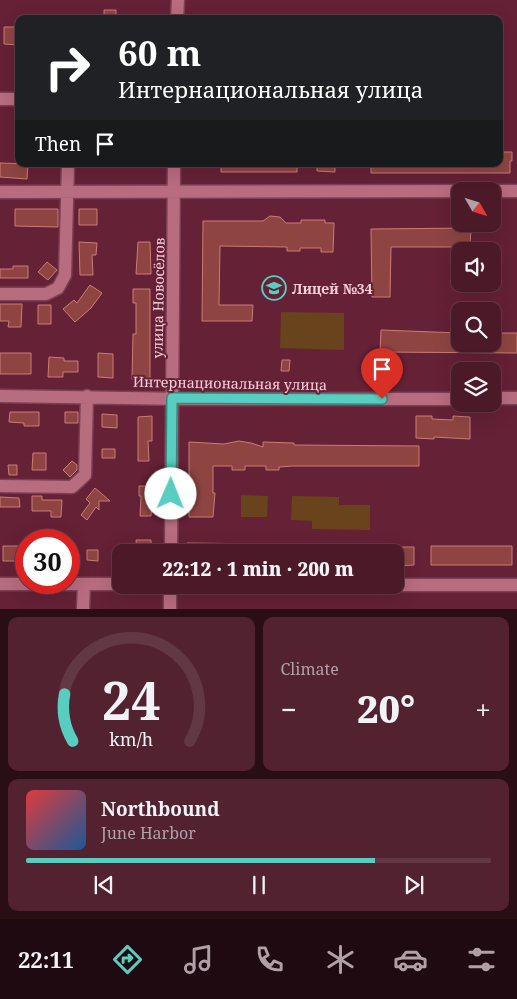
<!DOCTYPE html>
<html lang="en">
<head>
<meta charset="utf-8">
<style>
	:root { --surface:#4c1928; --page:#532230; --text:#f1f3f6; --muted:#b2a0a8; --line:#633845; --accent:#58cec0 }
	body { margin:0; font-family:"Noto Serif",serif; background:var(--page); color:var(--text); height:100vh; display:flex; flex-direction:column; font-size:19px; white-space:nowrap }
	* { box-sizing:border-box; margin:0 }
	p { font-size:16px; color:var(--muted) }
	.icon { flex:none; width:28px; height:28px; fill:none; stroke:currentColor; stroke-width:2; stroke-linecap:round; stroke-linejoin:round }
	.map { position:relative; height:609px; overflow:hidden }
	.drawer { display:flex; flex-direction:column; gap:8px; padding:8px; background:#2a0e16; flex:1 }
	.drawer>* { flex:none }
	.guide { position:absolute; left:15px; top:15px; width:488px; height:152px; border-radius:10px; box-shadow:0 5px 20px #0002,0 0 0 1px var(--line); background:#202124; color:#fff; overflow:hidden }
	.needle { width:32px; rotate:129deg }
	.fabs { position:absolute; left:451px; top:182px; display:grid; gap:10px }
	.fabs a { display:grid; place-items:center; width:50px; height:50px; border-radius:10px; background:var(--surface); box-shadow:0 5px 20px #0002,0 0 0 1px var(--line); font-size:25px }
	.speed { position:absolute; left:15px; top:529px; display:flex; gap:10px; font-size:25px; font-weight:700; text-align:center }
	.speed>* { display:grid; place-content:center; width:65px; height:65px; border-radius:50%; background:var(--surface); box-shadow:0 5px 20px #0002,0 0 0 1px var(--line); line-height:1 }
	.speed .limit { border:8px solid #d22; background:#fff; color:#111 }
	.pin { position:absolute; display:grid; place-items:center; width:42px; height:42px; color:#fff; margin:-51px -21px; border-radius:50% 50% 50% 0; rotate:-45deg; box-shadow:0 0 5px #0007 }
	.pin .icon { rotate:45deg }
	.me { position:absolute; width:55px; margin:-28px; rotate:1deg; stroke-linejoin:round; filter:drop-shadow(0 0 4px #0008) }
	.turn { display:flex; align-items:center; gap:18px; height:105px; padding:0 20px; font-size:22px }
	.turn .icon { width:65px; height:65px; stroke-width:2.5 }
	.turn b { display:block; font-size:35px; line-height:42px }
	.then { display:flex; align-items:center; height:48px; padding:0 20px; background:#0003; gap:10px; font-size:19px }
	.big { font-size:38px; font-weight:800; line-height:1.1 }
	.drawer .card { flex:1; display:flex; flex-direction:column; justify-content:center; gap:8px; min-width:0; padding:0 18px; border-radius:10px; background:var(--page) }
	.drawer .dial { align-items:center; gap:0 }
	.dial svg { height:130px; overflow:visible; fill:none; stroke:var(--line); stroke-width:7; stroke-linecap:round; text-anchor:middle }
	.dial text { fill:var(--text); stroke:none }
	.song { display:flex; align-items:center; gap:15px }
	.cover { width:60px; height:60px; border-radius:8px; background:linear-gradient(135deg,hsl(0 70% 55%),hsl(210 70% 35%)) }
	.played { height:5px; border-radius:2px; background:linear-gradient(90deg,var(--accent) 75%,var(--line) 75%) }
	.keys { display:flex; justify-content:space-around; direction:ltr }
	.heat { display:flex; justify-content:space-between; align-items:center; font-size:28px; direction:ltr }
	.drawer .tiles { flex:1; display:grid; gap:8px; grid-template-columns:1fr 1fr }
	.card:last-child { grid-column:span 2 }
	.trip { position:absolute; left:112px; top:544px; width:292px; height:50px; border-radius:10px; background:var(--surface); box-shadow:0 5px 20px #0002,0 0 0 1px var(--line); font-weight:800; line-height:50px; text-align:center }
	.tabs { display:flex; height:80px; justify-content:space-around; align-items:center; background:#1e0a10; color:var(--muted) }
	.tabs .icon { width:35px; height:35px }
	.tabs .active { color:var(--accent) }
	.tabs b { font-size:22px; color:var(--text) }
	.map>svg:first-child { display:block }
	.green { fill:#68431c }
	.building { fill:#8e4542; stroke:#cb7c76 }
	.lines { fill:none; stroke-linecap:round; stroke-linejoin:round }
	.minor-casing { stroke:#7c4056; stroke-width:15 }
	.minor { stroke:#b86c7f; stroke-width:12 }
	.route-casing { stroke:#39867d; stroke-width:12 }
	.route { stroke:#58cec0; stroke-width:9 }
	.labels { text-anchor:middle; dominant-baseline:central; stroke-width:4; stroke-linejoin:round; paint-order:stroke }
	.poi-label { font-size:14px; font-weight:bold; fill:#f9ced7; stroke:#652136; text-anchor:start }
	.street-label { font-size:14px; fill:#f9ced7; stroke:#652136 }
</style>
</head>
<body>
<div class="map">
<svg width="517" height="609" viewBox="0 0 517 609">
	<rect width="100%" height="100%" fill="#652136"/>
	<path class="green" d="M281 312 344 313V350L280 348Z
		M241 495 268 496 267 517H241Z
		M292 496 339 497V505H370V530L312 529V521L291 520Z"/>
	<path class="building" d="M104 10H116V19H104Z
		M4 27H19V45L4 44Z
		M501 152H512V161H510V173H371V164H499V154Z
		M0 163 28 164 27 179 0 177Z
		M221 164H297V172H221Z
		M317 164H335V172L317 171Z
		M15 209H58V227L15 226Z
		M79 209H97V225H79Z
		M270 216 280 217 286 223H301V220H325V223H334L333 252H321V248H300V251H287V247L220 246 219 305H253L252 321H202L203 221H263Z
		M471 228 470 247H391L390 297H372L371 229Z
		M79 242 97 243 96 255H92L93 275H80Z
		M138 242H150L151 274H136Z
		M47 262 57 270 48 280 38 272Z
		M13 266H28V278H0V269H13Z
		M90 285 102 293 91 308 75 322 63 309 74 300 77 303Z
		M133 289H150V379H132L133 334H136V303H133Z
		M0 304H22L21 327H8L9 321H0Z
		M38 305H51V324H38Z
		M381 330 460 333V344H492V333H517V353L380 352Z
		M0 353H31V374H0Z
		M98 353 113 354V378L98 377Z
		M49 357 64 358V361H78V372H63V377H48Z
		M282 360H290L289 371H281Z
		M10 412H39V426H24V423L9 422Z
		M65 412H78V423H65Z
		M102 414 117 415V428L102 427Z
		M152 416V441H148L149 461H138V417Z
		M416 416H432V419L453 420V416L470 417V439L434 437V439L416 438Z
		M239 441 251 443 263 447V442L294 443V445L419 446V466H292L279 467V470H266V466H245V470H232V466H213V493H215L213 517H189V442L224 444Z
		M102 449H115V458H102Z
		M33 453H46V470H32Z
		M72 461 77 465V470L70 477 63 470Z
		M8 465H17V475H9Z
		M139 486H153L151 516H140L141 496H139Z
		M95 488 110 501H99V510L96 507 87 520 81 515 90 503 86 499Z
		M32 496H42V500H62L61 517H51V511H32Z
		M0 497 19 498 20 507H0Z
		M136 540H151V552H137Z
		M187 543 266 544V552H187Z
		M3 546H21L20 561H3Z
		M431 546H512V565H431Z
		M396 547H414V565L396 566Z
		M87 550H98V561L87 560Z
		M121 551V562L114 563 113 552Z"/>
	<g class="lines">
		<g class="minor-casing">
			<path id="minor" d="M177 19 178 0
				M0 99H19
				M492 191H517
				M0 192 478 191
				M0 294H46L58 288 65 275 68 164
				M0 396 185 399H460
				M492 398H517
				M0 486 72 487 85 475 87 396
				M171 552 174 164
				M0 584H121
				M396 585H517
				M83 609 84 584
				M170 609V585"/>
		</g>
		<use href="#minor" class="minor"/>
	</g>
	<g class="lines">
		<g class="route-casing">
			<path id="route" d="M171 494 172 398 382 399"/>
		</g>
		<use href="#route" class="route"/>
	</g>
	<defs>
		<g id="school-ring" transform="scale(1.25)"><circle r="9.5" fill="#652136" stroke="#58cec0" stroke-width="1.5"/><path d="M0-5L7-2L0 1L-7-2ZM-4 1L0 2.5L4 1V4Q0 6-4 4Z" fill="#58cec0"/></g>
	</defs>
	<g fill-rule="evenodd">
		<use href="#school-ring" x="274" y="288"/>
	</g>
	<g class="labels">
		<g class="poi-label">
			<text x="292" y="288">Лицей №34</text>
		</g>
		<g class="street-label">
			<text transform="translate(158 298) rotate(-89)">улица Новосёлов</text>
			<text transform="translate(230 383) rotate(1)">Интернациональная улица</text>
		</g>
	</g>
</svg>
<div class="fabs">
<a><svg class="needle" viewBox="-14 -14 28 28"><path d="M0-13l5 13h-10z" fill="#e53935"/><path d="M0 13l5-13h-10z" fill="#b2a0a8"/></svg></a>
<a><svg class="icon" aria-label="sound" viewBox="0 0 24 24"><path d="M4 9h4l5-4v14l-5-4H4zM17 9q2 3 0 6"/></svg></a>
<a><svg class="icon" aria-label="search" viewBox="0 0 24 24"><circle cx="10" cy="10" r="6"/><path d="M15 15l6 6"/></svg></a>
<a><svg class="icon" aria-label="layers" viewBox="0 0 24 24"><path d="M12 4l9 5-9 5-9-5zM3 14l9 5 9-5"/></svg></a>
</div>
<div class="speed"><div class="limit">30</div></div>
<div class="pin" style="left:382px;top:399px;background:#d93025"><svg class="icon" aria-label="arrive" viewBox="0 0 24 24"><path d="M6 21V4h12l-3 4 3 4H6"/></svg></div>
<svg class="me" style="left:171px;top:494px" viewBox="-20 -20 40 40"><circle r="19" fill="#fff"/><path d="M0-13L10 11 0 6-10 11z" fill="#58cec0"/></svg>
<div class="trip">22:12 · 1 min · 200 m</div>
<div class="guide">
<div class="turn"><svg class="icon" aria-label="right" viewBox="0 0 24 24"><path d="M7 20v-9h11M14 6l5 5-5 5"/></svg><div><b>60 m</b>Интернациональная улица</div></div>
<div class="then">Then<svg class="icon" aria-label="arrive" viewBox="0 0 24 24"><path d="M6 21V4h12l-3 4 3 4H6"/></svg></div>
</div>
</div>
<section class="drawer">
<div class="tiles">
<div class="card dial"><svg viewBox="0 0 100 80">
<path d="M14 69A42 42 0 1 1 86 69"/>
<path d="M14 69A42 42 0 0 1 9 40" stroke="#58cec0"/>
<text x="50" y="56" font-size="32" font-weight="700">24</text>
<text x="50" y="72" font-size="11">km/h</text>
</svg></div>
<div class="card"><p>Climate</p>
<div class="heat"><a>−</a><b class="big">20°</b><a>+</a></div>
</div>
<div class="card">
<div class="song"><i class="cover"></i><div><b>Northbound</b><p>June Harbor</p></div></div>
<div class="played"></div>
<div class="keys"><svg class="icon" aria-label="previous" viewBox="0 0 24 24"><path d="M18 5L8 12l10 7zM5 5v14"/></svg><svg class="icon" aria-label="pause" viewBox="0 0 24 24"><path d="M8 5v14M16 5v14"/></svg><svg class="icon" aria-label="next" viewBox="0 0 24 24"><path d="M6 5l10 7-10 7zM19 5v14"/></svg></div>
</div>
</div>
</section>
<nav class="tabs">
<b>22:11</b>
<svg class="icon active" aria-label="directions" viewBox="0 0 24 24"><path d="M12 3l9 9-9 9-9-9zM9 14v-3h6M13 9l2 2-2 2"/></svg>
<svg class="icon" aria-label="music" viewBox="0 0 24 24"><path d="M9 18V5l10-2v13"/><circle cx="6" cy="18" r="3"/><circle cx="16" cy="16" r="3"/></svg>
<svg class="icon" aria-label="phone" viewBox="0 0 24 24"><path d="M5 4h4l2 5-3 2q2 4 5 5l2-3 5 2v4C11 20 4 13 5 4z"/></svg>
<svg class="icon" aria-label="climate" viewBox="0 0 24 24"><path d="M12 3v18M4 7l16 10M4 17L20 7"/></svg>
<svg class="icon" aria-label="car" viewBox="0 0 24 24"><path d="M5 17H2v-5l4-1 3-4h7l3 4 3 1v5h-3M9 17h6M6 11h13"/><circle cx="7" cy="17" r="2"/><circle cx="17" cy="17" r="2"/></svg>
<svg class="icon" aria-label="filters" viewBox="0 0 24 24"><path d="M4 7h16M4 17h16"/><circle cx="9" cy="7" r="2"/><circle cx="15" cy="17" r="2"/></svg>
</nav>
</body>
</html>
